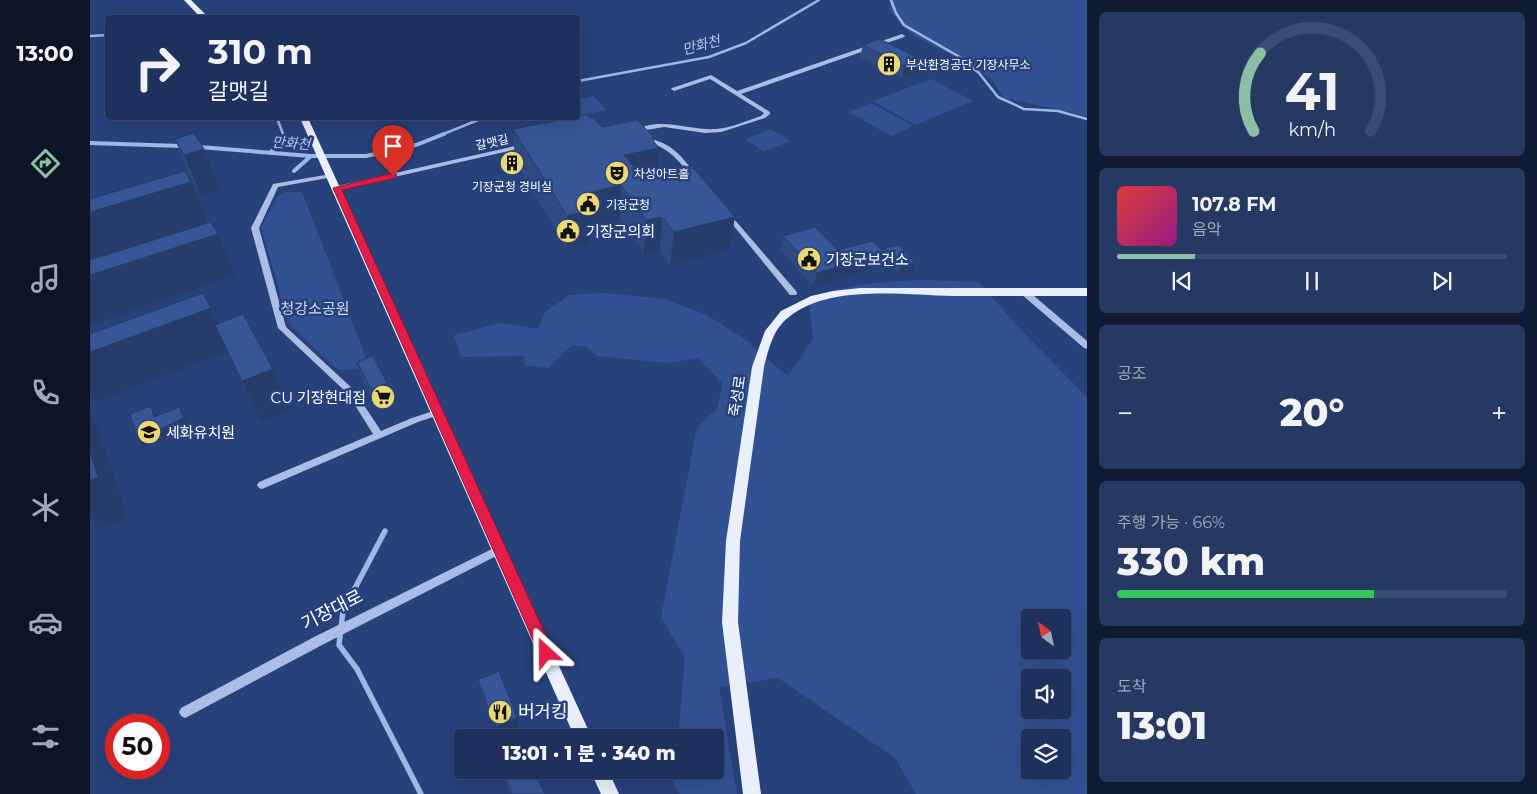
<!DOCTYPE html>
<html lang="ko">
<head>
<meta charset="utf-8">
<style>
	:root { --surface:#1d315c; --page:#253962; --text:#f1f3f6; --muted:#a0a9bb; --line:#3b4c72; --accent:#8abfa5 }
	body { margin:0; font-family:Montserrat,"Noto Sans KR",sans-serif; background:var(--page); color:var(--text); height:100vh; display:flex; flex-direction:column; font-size:19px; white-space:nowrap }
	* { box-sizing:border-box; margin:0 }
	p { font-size:16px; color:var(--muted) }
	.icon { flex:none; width:28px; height:28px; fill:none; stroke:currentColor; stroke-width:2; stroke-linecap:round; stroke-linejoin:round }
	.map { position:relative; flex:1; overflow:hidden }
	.panel { display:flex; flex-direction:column; gap:12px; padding:12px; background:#101b33; width:450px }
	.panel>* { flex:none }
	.hud { position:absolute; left:15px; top:15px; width:475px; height:105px; border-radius:5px; box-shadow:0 5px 20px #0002,0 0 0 1px var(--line); background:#1d315c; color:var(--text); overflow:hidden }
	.needle { width:32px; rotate:327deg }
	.controls { position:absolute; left:931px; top:609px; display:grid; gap:10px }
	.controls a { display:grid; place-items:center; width:50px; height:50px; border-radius:5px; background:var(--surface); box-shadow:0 5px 20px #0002,0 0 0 1px var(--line); font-size:25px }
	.speed { position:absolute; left:15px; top:714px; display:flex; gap:10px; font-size:25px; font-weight:700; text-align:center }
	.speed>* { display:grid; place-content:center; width:65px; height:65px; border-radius:50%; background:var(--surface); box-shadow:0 5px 20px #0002,0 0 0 1px var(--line); line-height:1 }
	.speed .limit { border:8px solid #d22; background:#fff; color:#111 }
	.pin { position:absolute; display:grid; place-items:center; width:42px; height:42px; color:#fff; margin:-51px -21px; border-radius:50% 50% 50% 0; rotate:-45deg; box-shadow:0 0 5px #0007 }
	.pin .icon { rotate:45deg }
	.me { position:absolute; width:55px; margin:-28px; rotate:336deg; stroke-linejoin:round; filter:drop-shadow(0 0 4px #0008) }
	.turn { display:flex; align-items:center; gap:18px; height:105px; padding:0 20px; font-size:22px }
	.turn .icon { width:65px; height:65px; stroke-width:2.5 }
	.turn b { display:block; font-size:35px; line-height:42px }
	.big { font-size:38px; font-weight:800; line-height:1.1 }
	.panel .tile { flex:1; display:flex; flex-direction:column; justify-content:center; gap:8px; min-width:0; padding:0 18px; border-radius:8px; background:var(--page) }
	.panel .dial { align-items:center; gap:0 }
	.dial svg { height:130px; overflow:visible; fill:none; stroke:var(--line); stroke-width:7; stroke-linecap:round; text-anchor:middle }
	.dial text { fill:var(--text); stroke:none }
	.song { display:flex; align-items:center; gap:15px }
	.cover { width:60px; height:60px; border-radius:8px; background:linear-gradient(135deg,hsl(0 70% 55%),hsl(310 70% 35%)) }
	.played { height:5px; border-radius:2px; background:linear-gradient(90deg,var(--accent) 20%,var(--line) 20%) }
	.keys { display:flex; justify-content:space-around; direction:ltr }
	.heat { display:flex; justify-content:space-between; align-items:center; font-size:28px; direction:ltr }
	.charge { height:8px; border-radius:4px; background:linear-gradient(90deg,#34c759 66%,var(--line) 0) }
	.trip { position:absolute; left:364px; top:729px; width:270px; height:50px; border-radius:5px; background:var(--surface); box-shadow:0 5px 20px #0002,0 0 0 1px var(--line); font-weight:800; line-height:50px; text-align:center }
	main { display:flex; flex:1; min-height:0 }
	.tabs { display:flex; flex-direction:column; width:90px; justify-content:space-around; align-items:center; background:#0c1425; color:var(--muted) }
	.tabs .icon { width:35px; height:35px }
	.tabs .current { color:var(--accent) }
	.tabs b { font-size:22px; color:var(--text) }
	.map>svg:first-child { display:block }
	.green { fill:#315192; fill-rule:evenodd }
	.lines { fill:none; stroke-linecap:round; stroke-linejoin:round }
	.stream-far2 { stroke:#9fb7e4; stroke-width:2.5 }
	.stream-far1 { stroke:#9fb7e4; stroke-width:4 }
	.stream { stroke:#9fb7e4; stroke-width:5.5 }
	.minor { fill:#abbde4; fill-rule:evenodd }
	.major { fill:#eaeffc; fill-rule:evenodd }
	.wall { fill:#2f4a83 }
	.shaded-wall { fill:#263c6a }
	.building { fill:#375698; stroke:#263c6a }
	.route { fill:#e11d48; stroke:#92132f }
	.labels { text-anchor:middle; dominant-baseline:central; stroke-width:5; stroke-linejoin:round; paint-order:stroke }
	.far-poi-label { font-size:12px; fill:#fff; stroke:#27417b; text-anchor:start }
	.far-street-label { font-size:12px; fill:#fff; stroke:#27417b }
	.far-water-label { font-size:14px; font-style:italic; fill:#b6c8ec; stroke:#27417b }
	.poi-label { font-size:15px; fill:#fff; stroke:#27417b; text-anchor:start }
	.park-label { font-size:15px; fill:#cddaf3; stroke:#27417b }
	.street-label { font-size:15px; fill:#fff; stroke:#27417b }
	.near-street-label { font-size:18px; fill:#fff; stroke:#27417b }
	.near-poi-label { font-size:18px; fill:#fff; stroke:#27417b; text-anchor:start }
</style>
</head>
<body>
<main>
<nav class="tabs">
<b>13:00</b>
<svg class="icon current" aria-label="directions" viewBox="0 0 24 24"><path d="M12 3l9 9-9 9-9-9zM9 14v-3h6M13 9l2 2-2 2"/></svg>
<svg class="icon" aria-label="music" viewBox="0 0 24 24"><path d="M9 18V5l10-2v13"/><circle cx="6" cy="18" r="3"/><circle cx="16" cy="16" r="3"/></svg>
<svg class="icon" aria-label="phone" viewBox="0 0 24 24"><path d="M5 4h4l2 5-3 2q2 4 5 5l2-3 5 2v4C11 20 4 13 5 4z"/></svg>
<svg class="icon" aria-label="climate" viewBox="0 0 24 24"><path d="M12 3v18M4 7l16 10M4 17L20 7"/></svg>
<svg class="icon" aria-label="car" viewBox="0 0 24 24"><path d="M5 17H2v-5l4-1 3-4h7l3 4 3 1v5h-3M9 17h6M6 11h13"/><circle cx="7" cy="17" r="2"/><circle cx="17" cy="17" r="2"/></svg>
<svg class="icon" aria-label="filters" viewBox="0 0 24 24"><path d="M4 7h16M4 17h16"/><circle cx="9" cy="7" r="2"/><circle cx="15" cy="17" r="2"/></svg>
</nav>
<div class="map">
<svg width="997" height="794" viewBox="0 0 997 794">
	<rect width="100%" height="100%" fill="#27417b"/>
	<path class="green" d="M801 0H997V116L914 98 902 80 884 66 824 36 813 27 799 9Z
		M841 79 883 101 825 125 783 101Z
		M504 96 516 110 488 116V99Z
		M781 103 823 126 801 136 759 112Z
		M681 129 700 141 674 152 655 139Z
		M195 192H212L280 368 248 370 199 325 171 227 187 198Z
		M836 280 889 282 920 318 997 397V794H826L805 758 688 678 629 687 647 794H590L583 783 585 770H625V738L588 737 595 658 571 617 607 427 628 407 632 383 608 358 579 363 507 356 497 347 482 345 458 368 435 365 434 356 371 357 364 335 411 323 448 329 454 313 479 295 514 293 574 299 615 314 650 336 698 376 723 339 719 299C751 284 800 281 836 280ZM940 618H972V650H940ZM940 678H972V710H940ZM940 738H972V770H940Z"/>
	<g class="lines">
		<path class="stream-far2" d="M801 0 806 13 814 25 868 56 889 73 908 97 934 109 968 111 997 119
			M0 36 18 35
			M488 81 619 57 656 43 729 0
			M187 118 193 134
			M351 135 393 118"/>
		<path class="stream-far1" d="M0 143 91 146
			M109 147 221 156H276L326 145 354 134
			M180 153 186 146
			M204 171 221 156"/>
		<path class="stream" d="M295 531 253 611 249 645 267 669 331 794"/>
		<path class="minor" d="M812 34 815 36 814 37 651 94 680 112V114L675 118 631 132 615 133 574 127 556 130 545 135 542 133C566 114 599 131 626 129 641 128 656 121 671 116L674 113 620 79 584 91 581 89 582 88 621 75 647 91Z
			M553 137C581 143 587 151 605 173V175H601C583 155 578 147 551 140L550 139Z
			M434 144 436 145V147L247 190 244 188 247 186Z
			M241 174 244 176 243 177 188 187 169 228 196 327 264 390 291 431 322 418 349 409 352 410 353 412 352 414 328 422 172 489 169 488 167 485 169 482 283 434 258 394 188 328 161 228 183 184Z
			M636 211 638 212 706 291 707 293 706 295H700L634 214 633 213Z
			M934 289 937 290 997 341V349L994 348 931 294 930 292 931 290Z
			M410 545 414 546 415 549 414 552 232 645 99 716 95 718 91 716 89 712 91 708 224 637Z"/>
		<path class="major" d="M94 0H101L119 18H111Z
			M210 118H218L502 738H485Z
			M770 288H997V296C952 296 908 296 863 296 814 295 739 284 699 317 683 329 679 348 674 367L650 541 648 622 671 794H653L632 622 636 541 662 367 675 331 691 311 721 296 743 291Z
			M500 770H518L529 794H511Z"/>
	</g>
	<path class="wall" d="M773 45 828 71 812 78 770 57Z
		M500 118 512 127 564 142 569 148 567 174 645 217 639 250 580 265 570 250 554 253 530 218 500 226V244L477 249 425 161 423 129Z
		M85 139 114 149 130 190 111 196 101 179Z
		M693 236 748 250 794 252 795 248 822 272 808 274 794 258 791 266 723 286 690 249Z
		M121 308 128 324 183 369 200 410 171 422 137 351 6 402 0 393V334Z
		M267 362 302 400 286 406 272 379Z
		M388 680 427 717 430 730 413 738H408L392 694Z
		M409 770H443L455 794H420Z"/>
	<path class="shaded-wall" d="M832 60 828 71 812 78 815 66Z
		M569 148 567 180 533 188 534 155Z
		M114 149 130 190 111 196 94 155Z
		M101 182 118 223 0 260V212Z
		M531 185 530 218 500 226V244L477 249V216L490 195Z
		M572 217 570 250 554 253 556 220Z
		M645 217 639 250 580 265 584 232Z
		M128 234 145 275 0 325V275Z
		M795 253 791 266 723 286 727 273Z
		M825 263 822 272 808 274 811 266Z
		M121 308 140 350 125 325 137 351 6 402 0 393V352Z
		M183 369 200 410 171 422 152 381Z
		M297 383 302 400 286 406 281 389Z
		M61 406 66 415 69 425 64 417Z
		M89 407 94 415 99 427 53 448 48 439Z
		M0 408 38 517 10 529 0 517Z
		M427 717 430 730 413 738H409L406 727Z"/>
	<path class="building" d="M790 39 832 60 815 66 773 45Z
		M496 115 500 118H504L512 127 547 120 562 135 564 142 569 148 534 155 552 177 602 166 645 217 584 232 572 217 556 220 531 185 490 195 500 211 477 216 423 129 481 118H488V116Z
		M104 133 114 149 94 155 85 139Z
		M95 171 101 182 0 212V199Z
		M121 222 128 234 0 275V260Z
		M725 227 748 250 782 241 795 253 727 273 693 236Z
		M809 245 825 263 811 266 795 248Z
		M113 293 121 308 0 352V334Z
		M153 314 183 369 152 381 125 325Z
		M283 356 297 383 281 389 267 362Z
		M61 406 64 417 89 407 94 418 48 439 40 414Z
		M0 452 8 477 0 481Z
		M409 671 427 717 406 727 388 680Z
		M411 770H443L455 794H422Z"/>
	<path class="route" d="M303 173 306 174V178L252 190 464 653 462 658 456 660 451 658 243 188Z"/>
	<defs>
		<g id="building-disc" transform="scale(1.25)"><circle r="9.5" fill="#ecd871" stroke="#27417b"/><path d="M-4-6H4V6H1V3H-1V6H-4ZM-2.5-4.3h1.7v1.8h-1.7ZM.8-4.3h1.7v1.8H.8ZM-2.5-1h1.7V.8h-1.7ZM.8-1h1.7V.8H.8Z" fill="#111"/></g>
		<g id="theatre-disc" transform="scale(1.25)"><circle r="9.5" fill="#ecd871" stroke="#27417b"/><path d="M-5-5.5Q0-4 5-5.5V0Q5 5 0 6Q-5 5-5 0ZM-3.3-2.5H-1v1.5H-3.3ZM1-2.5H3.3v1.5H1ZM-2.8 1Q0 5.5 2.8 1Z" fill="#111"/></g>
		<g id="civic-disc" transform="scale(1.25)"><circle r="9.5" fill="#ecd871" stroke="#27417b"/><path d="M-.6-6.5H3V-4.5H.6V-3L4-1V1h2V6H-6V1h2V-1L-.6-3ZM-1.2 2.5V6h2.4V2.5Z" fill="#111"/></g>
		<g id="supermarket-disc" transform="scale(1.25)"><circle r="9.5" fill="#ecd871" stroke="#27417b"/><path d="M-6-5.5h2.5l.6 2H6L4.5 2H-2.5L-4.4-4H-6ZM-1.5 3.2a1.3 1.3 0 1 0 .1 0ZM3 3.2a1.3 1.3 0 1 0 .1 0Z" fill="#111"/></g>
		<g id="school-disc" transform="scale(1.25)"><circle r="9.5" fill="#ecd871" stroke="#27417b"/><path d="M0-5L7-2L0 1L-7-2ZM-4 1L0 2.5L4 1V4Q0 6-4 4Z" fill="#111"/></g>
		<g id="restaurant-disc" transform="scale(1.25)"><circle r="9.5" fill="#ecd871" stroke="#27417b"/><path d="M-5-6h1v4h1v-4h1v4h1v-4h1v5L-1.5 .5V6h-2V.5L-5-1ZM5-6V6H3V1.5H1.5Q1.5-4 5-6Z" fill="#111"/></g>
	</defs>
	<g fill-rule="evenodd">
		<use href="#building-disc" x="799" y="64"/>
		<use href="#building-disc" x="422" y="163"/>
		<use href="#theatre-disc" x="527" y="173"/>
		<use href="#civic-disc" x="498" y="204"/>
		<use href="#civic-disc" x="478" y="231"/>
		<use href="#civic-disc" x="719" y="259"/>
		<use href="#supermarket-disc" x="293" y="397"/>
		<use href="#school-disc" x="59" y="432"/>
		<use href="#restaurant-disc" x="410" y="712"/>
	</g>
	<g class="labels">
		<g class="far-poi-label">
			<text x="816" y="64">부산환경공단 기장사무소</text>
			<text x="544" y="173">차성아트홀</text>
			<text x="422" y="186" text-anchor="middle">기장군청 경비실</text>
			<text x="516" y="204">기장군청</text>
		</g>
		<g class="far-street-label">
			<text transform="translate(402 142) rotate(-13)">갈맷길</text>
		</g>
		<g class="far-water-label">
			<text transform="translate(611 45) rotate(-15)">만화천</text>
			<text transform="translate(201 143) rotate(4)">만화천</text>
		</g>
		<g class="poi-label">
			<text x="496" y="231">기장군의회</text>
			<text x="736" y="259">기장군보건소</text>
			<text x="276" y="397" text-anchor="end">CU 기장현대점</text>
			<text x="76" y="432">세화유치원</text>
		</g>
		<g class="park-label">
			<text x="225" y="308">청강소공원</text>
		</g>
		<g class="street-label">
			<text transform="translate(647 396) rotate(-82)">죽성로</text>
		</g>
		<g class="near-street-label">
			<text transform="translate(242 610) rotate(-27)">기장대로</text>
		</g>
		<g class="near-poi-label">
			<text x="428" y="712">버거킹</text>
		</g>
	</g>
</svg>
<div class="controls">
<a><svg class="needle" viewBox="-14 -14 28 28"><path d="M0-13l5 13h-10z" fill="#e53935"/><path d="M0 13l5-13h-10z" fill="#a0a9bb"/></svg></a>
<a><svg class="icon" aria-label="sound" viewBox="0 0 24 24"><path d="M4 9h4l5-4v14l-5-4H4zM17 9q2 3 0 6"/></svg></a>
<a><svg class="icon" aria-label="layers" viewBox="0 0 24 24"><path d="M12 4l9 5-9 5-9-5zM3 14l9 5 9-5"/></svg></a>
</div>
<div class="speed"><div class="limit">50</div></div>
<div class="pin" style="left:303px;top:176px;background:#d93025"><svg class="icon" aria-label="arrive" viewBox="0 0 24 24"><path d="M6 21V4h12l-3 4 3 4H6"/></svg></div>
<svg class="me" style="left:456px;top:653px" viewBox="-20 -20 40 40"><path d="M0-17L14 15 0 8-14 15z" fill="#e11d48" stroke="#fff" stroke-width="4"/></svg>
<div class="trip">13:01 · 1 분 · 340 m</div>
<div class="hud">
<div class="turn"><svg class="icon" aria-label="right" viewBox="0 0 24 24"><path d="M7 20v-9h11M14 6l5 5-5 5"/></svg><div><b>310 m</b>갈맷길</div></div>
</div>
</div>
<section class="panel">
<div class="tile dial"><svg viewBox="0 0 100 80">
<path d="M14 69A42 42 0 1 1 86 69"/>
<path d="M14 69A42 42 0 0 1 18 21" stroke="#8abfa5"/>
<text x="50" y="56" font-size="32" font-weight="700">41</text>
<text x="50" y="72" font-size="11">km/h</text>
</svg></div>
<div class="tile">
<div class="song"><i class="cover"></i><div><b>107.8 FM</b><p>음악</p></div></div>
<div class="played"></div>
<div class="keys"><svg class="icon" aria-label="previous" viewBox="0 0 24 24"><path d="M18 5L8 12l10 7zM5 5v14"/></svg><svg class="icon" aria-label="pause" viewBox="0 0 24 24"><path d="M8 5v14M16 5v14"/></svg><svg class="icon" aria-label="next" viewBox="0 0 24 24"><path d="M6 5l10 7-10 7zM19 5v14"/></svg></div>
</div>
<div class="tile"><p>공조</p>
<div class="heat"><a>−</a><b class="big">20°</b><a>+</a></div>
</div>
<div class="tile"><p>주행 가능 · 66%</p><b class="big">330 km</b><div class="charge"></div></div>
<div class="tile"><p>도착</p><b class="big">13:01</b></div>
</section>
</main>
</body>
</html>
